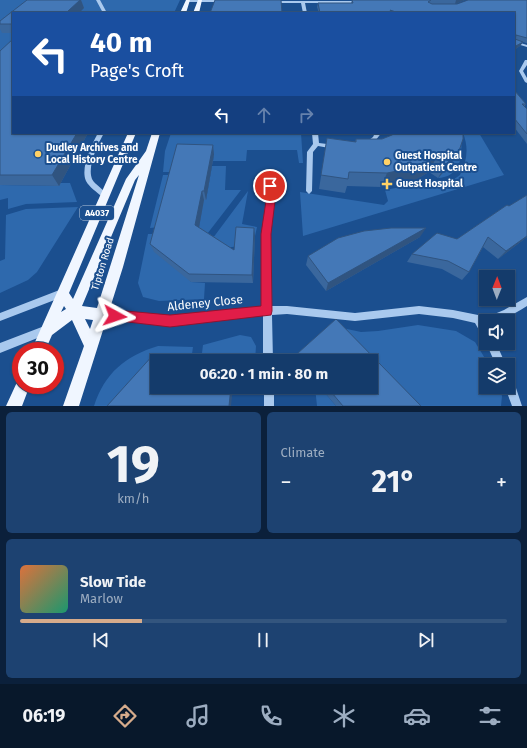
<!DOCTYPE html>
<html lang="en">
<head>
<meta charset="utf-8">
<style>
	:root { --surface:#143b6b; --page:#1d4271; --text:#f1f3f6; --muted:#9dadc1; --line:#33557e; --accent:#d6ab8b }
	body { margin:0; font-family:"Fira Sans",sans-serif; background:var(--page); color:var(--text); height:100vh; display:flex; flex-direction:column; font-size:15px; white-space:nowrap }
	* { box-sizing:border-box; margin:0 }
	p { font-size:13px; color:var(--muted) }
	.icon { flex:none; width:22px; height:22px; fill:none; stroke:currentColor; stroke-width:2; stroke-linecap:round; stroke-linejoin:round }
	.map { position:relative; height:406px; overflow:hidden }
	.panel { display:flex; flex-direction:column; gap:6px; padding:6px; background:#0b203b; flex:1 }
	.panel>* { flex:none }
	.hud { position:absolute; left:12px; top:12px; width:503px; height:122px; border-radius:0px; box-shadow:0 1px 3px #0004,0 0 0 1px var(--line); background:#1a4fa0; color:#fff; overflow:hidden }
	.needle { width:26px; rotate:1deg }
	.fabs { position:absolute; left:479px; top:270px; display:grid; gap:8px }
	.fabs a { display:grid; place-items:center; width:36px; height:36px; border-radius:0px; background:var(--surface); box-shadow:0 1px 3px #0004,0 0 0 1px var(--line); font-size:20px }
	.speed { position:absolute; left:12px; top:342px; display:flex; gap:8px; font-size:20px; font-weight:700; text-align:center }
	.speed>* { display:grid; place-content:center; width:52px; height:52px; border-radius:50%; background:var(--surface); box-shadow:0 1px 3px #0004,0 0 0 1px var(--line); line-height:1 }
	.speed .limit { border:6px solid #d22; background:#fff; color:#111 }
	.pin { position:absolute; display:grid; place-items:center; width:34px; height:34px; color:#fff; margin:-17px; border:2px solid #fff; border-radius:50%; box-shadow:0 1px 4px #0007 }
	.me { position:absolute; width:44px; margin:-22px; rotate:95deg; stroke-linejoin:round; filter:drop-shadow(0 0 3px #0008) }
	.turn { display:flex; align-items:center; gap:14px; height:84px; padding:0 12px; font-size:18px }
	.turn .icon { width:52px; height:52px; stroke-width:2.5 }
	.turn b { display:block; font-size:28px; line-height:34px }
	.lanes { display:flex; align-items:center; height:38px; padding:0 12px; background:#0003; justify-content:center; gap:20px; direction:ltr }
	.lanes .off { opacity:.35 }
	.big { font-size:30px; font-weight:700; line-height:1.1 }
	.panel .card { flex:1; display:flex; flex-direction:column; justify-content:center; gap:6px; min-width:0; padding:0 14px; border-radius:6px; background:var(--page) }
	.panel .dial { align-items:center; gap:0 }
	.dial b { font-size:52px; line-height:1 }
	.song { display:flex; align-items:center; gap:12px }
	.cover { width:48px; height:48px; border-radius:6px; background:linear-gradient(135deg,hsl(20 70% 55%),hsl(160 70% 35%)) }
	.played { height:4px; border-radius:2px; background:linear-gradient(90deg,var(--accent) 25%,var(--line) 25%) }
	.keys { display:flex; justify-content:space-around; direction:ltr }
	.heat { display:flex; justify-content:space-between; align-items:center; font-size:22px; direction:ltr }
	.panel .tiles { flex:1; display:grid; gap:6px; grid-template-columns:1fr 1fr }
	.card:last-child { grid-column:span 2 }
	.trip { position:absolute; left:150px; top:354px; width:228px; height:40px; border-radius:0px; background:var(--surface); box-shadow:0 1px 3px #0004,0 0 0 1px var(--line); font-weight:700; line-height:40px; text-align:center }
	.menu { display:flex; height:64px; justify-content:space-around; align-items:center; background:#08182b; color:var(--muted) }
	.menu .icon { width:28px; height:28px }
	.menu .on { color:var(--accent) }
	.menu b { font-size:18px; color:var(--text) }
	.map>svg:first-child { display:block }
	.green { fill:#2e69ad }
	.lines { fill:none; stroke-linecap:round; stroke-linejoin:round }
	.minor { fill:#a9c9ee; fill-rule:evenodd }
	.major { fill:#f0f6ff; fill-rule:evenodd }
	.wall { fill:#3a679d }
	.shaded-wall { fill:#305480 }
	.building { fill:#4478b7; stroke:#305480 }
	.route { fill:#e11d48; stroke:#92132f }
	.poi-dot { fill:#ffd166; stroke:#1b4f8f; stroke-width:1.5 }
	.labels { text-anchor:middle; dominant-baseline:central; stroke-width:4; stroke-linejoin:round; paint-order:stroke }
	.shield { fill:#1b4f8f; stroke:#bbcadd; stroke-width:1 }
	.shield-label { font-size:9px; font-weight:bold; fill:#fff }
	.poi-label { font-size:10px; font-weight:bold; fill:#fff; stroke:#1b4f8f; text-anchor:start }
	.street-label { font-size:10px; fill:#fff; stroke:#1b4f8f }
	.near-street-label { font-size:12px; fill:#fff; stroke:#1b4f8f }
</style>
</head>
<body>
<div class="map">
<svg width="527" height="406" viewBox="0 0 527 406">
	<rect width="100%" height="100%" fill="#1b4f8f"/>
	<path class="green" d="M0 0H180L174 13H13V99H0Z
		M171 133H301L303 163H299L297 150H247L246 161H213L214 154 175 172H163L165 151Z
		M463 133H479L504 175 303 236 300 192 384 205 388 201 385 190 417 184 430 178C440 184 450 183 460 175 467 161 469 148 463 133Z
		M461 140C463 159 459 177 438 178L450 165Z
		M212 166H226L225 190H241L204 238 198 233 202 209 160 227 150 228 163 175H174L206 200Z
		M60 183H70L77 202 26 204 8 209V198L0 200V185L59 186Z
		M248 191 242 224 257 227 255 236C238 246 228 253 210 242Z
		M78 207 37 272 28 280 0 293V261L5 259 6 215 26 209Z
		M148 234H158L191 282 205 283 204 299 159 301 143 297 138 283Z
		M418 325 456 331 475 342 489 365H486V387H499L502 396 501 406H410L371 361 333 326 361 332 378 331Z
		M240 335 251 337 256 346 255 361H201L203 345Z
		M158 346 193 347 191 361H157L119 406H94C105 373 125 356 158 346Z
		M315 387H320L336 406H317Z"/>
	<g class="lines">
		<path class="minor" d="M96 0H100L107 13H103Z
			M188 0H223L225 1 223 2H187Z
			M273 1H361L363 2 361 3H305L307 13H303L301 3H272Z
			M514 41 527 45V47L514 43Z
			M525 60H527V65L523 71 527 78V83L525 82 519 71Z
			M98 133H104C98 144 87 166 92 179 95 185 104 189 107 195L104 198 102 197C97 192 89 187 86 181 80 168 92 144 98 133Z
			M312 133H318L319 143 335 145 338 147 335 149 318 146 313 152 312 191 309 194 306 191 307 152 313 144Z
			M375 133H381C377 139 372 146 365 145V143L373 137Z
			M260 174H264L273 187 274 201 270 234 272 306H287L355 313 419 306 453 310 478 315H492L504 310 527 297V306C512 315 504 321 486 321V339L483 337 475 323 453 318 419 314 355 321 287 314 272 315 273 361H263V315L244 316 170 326 101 319 98 318 97 315 98 312 101 311 170 316 244 308 263 307 262 234 268 201 267 187 259 176Z
			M62 289 65 290 66 293 65 296 0 321V313Z
			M47 325 50 327 52 330 50 333 0 353V343Z
			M486 343H496L506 365H496Z
			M508 375 512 376 522 406H512L505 387H508Z
			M264 387H274V406H264Z"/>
		<path class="major" d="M186 0H190L186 13H180Z
			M198 0H202L199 13H193Z
			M128 133H136L69 293 73 299 126 179 146 151 152 133H160L123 267 79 406H63L84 346 72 320 52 335 45 351H31ZM139 175 97 308 82 306 135 180ZM64 306 66 309 61 312ZM85 319 93 320 90 329Z
			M21 379V385H30L22 406H6L18 380Z"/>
	</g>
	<path class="wall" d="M27 0H81L84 8 80 11 91 12 92 13H13V33H2L0 29V21Z
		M352 0H465L455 4H430H457L527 0V43H526L523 42 520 46 514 50V13H319L317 7 318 3H351Z
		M0 51 13 133H88L59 186 0 185Z
		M514 90 526 104 524 107 527 109V144L514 127Z
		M392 135 459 151 450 165 438 178 429 172 415 180 381 187 347 186 345 193 319 189 327 138 355 142 356 139H382Z
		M214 154 206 200H204L199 227 234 250 255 236 253 283 191 282 154 252 150 244Z
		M507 205 527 237 498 259 483 247 469 272 462 280 442 269 407 262 412 254 457 239Z
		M420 237 326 291 306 265 308 256Z
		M336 319 421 406H336L320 387H371V361H298L296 359 298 353Z"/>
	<path class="shaded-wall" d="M80 0H81L84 8 79 13 68 11Z
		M456 0H465L455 4Z
		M523 42 520 46 514 50V47Z
		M77 133H88L59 186 52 175Z
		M213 145 214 154 206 200 204 191Z
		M459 151 450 165 438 178 446 164Z
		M436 158 429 172 415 180 381 187 387 173Z
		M202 191 204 200 198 233 195 225Z
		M254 228 255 236 253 283 252 275Z
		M426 228 420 237 326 291 328 283Z
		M527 236V237L498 259 506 251Z
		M231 387H233L231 406H229Z"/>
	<path class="building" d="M27 0H80L68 11 91 12 90 13H13V24H0V21Z
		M215 0H281L282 13H210Z
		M352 0H431L428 2 432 4H457L468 0H527V38L516 35 515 39 523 42 514 47V13H399L390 10 392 13H320L318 3H353Z
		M13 39V133H77L52 175H0V51Z
		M514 90 526 104H522L527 109V134L514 118Z
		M395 133H463V139L459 151 446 164 436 158 422 166 387 173 349 172 348 179 321 175 327 138 356 142V139H382L392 135Z
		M177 144 213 145 204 191H202L195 225 234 250 236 227 254 228 252 275 189 274 150 244Z
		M527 195V236L506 251 488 237 469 272 448 261 412 254 437 233 457 239 507 205 509 206Z
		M391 228H426L328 283 308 256 338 238 364 231Z
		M336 319 421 406H343L327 387H371V361H305L298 353Z
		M154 354 233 358V361H157V387H231L229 406H107Z"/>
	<path class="route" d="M270 183 274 186 275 201 271 234 272 311 271 315 170 327 111 320 109 316 111 312 115 310 170 315 261 306V234L266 201V186Z"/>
	<g class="poi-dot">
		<circle cx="38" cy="154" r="4"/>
		<circle cx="387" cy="162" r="4"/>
		<path d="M385 178h4v4h4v4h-4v4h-4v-4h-4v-4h4z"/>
	</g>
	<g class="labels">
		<rect class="shield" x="80" y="206" width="34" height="14" rx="3"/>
		<g class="shield-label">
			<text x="97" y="213">A4037</text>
		</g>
		<g class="poi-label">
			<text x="46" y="148">Dudley Archives and<tspan x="46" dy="12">Local History Centre</tspan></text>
			<text x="395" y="156">Guest Hospital<tspan x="395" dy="12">Outpatient Centre</tspan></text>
			<text x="396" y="184">Guest Hospital</text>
		</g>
		<g class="street-label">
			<text transform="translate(103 264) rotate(-73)">Tipton Road</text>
		</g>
		<g class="near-street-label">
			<text transform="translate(205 303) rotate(-6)">Aldeney Close</text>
		</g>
	</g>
</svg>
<div class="fabs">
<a><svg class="needle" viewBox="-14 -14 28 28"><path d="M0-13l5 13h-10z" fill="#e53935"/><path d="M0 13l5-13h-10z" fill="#9dadc1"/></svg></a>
<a><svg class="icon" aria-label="sound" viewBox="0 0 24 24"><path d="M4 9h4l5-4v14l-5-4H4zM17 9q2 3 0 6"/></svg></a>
<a><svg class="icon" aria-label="layers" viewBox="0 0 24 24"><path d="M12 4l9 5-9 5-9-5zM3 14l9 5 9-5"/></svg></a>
</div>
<div class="speed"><div class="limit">30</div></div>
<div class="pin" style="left:270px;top:186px;background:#d93025"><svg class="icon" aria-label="arrive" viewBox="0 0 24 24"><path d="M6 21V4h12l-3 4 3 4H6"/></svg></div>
<svg class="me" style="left:115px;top:316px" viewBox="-20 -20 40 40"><path d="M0-17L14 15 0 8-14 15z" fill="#e11d48" stroke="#fff" stroke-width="4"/></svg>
<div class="trip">06:20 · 1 min · 80 m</div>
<div class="hud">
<div class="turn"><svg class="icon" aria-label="left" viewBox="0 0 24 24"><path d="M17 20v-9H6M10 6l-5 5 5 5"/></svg><div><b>40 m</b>Page's Croft</div></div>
<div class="lanes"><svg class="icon" aria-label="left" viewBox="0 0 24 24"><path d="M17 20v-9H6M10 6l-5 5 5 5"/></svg><svg class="icon off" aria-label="ahead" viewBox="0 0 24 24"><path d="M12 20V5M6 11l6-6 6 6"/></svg><svg class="icon off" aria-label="right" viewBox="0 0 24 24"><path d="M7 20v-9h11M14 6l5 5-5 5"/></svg></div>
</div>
</div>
<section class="panel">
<div class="tiles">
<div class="card dial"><b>19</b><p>km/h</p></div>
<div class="card"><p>Climate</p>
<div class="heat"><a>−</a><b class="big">21°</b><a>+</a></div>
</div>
<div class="card">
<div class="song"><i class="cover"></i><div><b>Slow Tide</b><p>Marlow</p></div></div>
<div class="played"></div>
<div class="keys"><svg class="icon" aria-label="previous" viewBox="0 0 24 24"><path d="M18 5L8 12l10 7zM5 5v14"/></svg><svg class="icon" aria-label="pause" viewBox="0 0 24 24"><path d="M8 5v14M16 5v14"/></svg><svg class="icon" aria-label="next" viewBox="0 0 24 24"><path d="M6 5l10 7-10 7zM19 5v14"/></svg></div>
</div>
</div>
</section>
<nav class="menu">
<b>06:19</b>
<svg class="icon on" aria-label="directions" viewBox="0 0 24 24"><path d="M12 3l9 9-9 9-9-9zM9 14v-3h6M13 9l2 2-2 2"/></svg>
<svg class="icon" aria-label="music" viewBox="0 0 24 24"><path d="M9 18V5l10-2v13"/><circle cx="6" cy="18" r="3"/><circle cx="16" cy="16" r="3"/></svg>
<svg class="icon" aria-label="phone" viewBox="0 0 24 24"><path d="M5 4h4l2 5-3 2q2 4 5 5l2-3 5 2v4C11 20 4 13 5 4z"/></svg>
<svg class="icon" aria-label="climate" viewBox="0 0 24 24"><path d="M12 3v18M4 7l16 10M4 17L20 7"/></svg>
<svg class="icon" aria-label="car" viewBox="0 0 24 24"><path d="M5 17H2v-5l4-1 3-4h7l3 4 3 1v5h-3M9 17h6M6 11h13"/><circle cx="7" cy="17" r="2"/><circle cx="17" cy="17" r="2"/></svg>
<svg class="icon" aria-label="filters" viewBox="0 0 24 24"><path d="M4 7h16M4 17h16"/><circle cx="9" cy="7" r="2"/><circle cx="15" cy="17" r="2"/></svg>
</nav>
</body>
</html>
